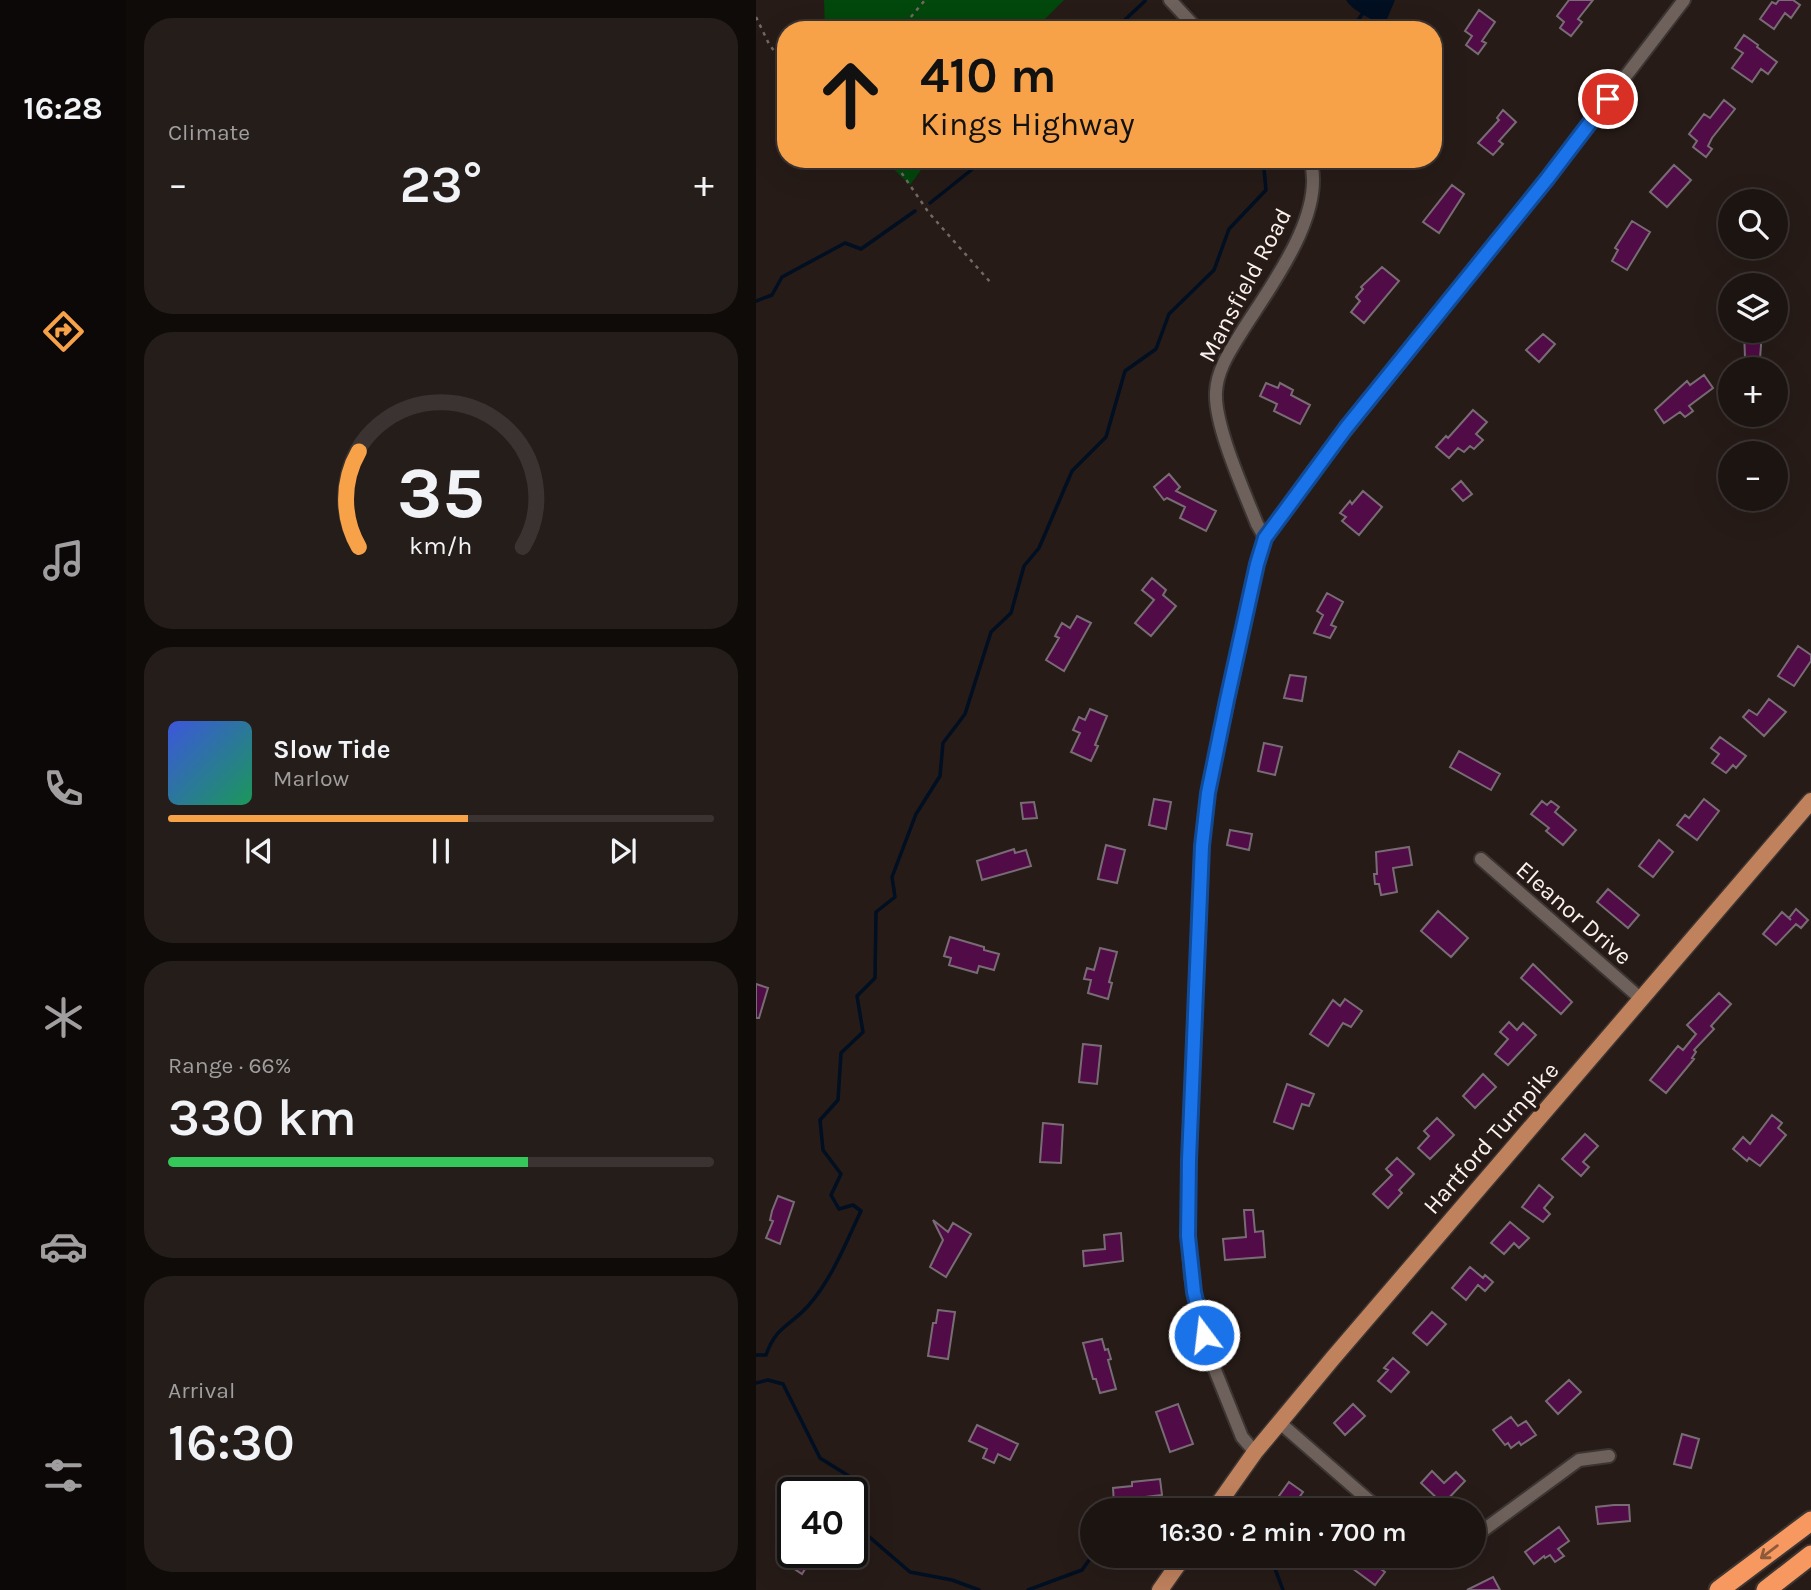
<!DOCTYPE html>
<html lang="en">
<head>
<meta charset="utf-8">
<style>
	:root { --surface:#1c1411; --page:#251d1a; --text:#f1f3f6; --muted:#a09e9f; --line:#3a3331; --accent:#f7a248 }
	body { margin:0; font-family:Karla,sans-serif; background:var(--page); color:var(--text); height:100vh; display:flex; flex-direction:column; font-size:26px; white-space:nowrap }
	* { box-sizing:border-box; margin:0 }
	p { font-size:23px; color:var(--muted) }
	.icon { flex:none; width:38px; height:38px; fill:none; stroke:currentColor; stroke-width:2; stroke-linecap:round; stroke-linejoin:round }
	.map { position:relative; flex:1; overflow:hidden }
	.sheet { display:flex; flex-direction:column; gap:18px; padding:18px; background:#0f0b09; width:630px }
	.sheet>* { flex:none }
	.guide { position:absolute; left:21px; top:21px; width:665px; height:147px; border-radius:28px; box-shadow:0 7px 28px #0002,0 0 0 2px var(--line); background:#f7a248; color:#111; overflow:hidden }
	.buttons { position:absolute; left:962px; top:189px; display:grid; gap:14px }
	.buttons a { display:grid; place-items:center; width:70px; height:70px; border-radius:50%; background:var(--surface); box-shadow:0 7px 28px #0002,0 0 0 2px var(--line); font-size:35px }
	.speed { position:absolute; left:21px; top:1477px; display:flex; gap:14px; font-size:35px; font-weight:700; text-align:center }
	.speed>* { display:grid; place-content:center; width:91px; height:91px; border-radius:50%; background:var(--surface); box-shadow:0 7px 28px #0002,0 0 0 2px var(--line); line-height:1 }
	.speed .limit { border:4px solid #111; border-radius:10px; background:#fff; color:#111 }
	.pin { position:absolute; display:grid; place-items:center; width:60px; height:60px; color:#fff; margin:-30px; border:4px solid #fff; border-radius:50%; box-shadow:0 2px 7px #0007 }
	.me { position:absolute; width:77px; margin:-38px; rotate:345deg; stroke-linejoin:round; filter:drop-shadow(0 0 5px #0008) }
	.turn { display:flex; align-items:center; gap:24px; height:147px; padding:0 28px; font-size:32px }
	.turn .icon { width:91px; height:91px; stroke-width:2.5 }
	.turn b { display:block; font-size:49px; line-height:60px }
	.big { font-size:52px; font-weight:600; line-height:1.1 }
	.sheet .tile { flex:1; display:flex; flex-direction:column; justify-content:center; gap:10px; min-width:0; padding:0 24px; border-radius:28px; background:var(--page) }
	.sheet .dial { align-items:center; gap:0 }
	.dial svg { height:182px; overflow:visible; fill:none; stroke:var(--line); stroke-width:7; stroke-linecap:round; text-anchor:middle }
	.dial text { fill:var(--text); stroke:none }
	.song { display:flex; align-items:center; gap:21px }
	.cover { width:84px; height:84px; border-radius:10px; background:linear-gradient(135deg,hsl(230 70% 55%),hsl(150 70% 35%)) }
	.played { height:7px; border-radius:4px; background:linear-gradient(90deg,var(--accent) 55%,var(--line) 55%) }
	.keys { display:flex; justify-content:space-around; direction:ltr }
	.heat { display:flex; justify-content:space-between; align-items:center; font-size:38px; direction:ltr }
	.charge { height:10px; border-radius:5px; background:linear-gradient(90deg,#34c759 66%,var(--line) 0) }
	.trip { position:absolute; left:324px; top:1498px; width:406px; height:70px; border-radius:35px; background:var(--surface); box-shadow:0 7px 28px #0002,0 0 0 2px var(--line); font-weight:600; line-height:70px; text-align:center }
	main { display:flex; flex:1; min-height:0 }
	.dock { display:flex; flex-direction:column; width:126px; justify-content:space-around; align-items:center; background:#0b0807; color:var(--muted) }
	.dock .icon { width:49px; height:49px }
	.dock .current { color:var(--accent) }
	.dock b { font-size:32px; color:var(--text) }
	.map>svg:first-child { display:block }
	.green { fill:#02470b }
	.water { fill:#000f21 }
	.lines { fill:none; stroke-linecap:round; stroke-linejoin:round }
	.stream { stroke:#000f21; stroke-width:3.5 }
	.building { fill:#510b46; stroke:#786c74; stroke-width:2 }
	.minor-casing { stroke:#3d3532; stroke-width:16 }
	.major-casing { stroke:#3d3532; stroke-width:19 }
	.highway-casing { stroke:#3d3532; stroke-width:23 }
	.path { stroke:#726864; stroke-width:2.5; stroke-dasharray:3.5 5; stroke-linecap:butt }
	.minor { stroke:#6e615b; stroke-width:12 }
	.major { stroke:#c0825d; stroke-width:16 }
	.highway { stroke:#f6985f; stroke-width:19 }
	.oneway { stroke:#8e5a3b }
	.route-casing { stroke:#114b97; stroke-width:18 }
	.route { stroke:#1a73e8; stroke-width:12 }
	.labels { text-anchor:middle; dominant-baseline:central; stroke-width:7; stroke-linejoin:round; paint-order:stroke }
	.street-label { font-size:24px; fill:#faf2ef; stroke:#261b17 }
</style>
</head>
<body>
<main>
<nav class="dock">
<b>16:28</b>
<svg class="icon current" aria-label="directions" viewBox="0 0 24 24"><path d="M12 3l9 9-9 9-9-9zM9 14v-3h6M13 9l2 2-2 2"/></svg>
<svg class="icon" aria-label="music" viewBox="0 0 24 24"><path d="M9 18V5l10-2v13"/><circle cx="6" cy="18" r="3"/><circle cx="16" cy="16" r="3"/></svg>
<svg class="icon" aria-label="phone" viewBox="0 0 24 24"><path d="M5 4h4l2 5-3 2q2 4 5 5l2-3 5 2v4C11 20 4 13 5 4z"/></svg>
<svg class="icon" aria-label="climate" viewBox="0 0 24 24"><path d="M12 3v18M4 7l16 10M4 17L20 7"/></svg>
<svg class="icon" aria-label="car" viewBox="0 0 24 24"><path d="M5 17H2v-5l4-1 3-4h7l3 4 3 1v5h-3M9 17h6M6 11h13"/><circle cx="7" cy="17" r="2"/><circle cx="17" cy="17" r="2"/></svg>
<svg class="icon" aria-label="filters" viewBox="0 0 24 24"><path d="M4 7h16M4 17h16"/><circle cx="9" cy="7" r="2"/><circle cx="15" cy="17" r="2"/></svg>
</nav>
<section class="sheet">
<div class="tile"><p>Climate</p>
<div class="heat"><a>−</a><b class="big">23°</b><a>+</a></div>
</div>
<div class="tile dial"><svg viewBox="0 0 100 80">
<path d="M14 69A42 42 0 1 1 86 69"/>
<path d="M14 69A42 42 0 0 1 14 27" stroke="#f7a248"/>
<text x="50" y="56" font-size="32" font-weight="700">35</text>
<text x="50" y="72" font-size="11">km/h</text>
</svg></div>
<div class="tile">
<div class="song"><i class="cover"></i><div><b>Slow Tide</b><p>Marlow</p></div></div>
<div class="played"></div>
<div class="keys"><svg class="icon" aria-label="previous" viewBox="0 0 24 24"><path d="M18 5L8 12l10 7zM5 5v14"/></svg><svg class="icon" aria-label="pause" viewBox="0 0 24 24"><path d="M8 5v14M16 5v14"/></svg><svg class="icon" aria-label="next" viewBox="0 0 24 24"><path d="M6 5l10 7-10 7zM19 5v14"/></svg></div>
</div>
<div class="tile"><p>Range · 66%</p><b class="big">330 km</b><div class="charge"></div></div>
<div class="tile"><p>Arrival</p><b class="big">16:30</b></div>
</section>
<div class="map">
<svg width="1055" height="1590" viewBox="0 0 1055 1590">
	<rect width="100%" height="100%" fill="#261b17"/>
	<path class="green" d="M68 0H308L278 30H69Z
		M127 159H173L154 185Z"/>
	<path class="water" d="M590 0H639L631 19 624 24C612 17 597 11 590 0Z"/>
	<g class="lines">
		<path class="stream" d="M358 30 389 1
			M595 30 607 13
			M174 203 229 159
			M0 301 16 295 26 277 89 243 105 249 159 211
			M0 1355H10C20 1326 34 1326 52 1306 76 1279 90 1242 105 1211L97 1205 83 1209 75 1195 85 1174 67 1150 64 1120 82 1100 85 1053 107 1032 101 996 119 978 120 912 139 897 136 877 160 814 184 776 187 743 209 714 235 632 255 613 268 566 283 548 316 471 350 437 369 371 400 349 413 314 458 270 473 229 510 190 507 159
			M0 1383 12 1380 27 1384 64 1458 96 1478 93 1493
			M96 1522 154 1572 196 1580 223 1590
			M483 1556 518 1566 527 1590
			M272 1590 326 1570 336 1556"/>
	</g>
	<path class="building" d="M813 0H837L822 19 826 22 815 36 804 28 808 22 801 16Z
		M1023 0H1037L1044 5 1035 18 1029 13 1018 29 1004 19 1016 2 1020 4Z
		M723 10 739 22 726 41 730 43 722 54 710 45 716 36 709 31Z
		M988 35 1002 45 1001 47 1021 62 1012 74 1005 69 996 82 976 68 987 53 979 48Z
		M968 100 979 109 956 138 952 146 956 149 950 157 937 147 941 141 933 134 948 114 954 118Z
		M747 110 760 122 743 141 747 144 737 155 722 143 743 120 741 118Z
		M918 165 935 180 911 207 894 192Z
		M696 185 708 194 683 233 667 222Z
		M876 221 894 232 871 270 856 261 862 250 859 248Z
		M626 267 643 281 608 323 595 312 604 301 600 297 607 289 605 287Z
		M988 331H1006L1004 359 989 357Z
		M787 334 799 344 783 362 770 350Z
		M948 375 957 388 933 406 937 411 929 417 924 412 908 423 899 410 931 381 934 385Z
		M510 383 522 388 524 383 537 390 535 395 554 405 544 424 518 411 521 404 504 396Z
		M717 410 731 422 720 434 727 440 718 449 714 446 708 452 702 448 693 458 680 447 690 436 692 438Z
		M413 474 424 487 420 491 460 511 450 531 424 518 429 507 411 498 408 500 398 487Z
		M705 481 716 494 707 501 696 489Z
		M607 491 626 507 603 535 586 521 590 517 584 513 594 501 596 504Z
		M396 578 410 590 407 595 420 606 395 636 379 623 398 600 386 590Z
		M571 593 587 602 575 625 580 627 574 638 558 633 567 615 561 611Z
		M321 616 335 623 308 671 290 660 303 638 299 636 306 623 314 628Z
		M1042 646 1055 655V661L1038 686 1022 676Z
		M534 675 550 677 546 701 528 698Z
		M1013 699 1030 712 1008 736 987 717 993 710 1001 715Z
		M334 709 351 716 339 745 342 746 335 761 315 752 324 733 317 730 323 717 329 720Z
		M964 737 990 756 980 768 977 765 970 773 956 763 963 754 955 748Z
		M508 743 526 747 519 775 502 771Z
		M703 751 744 774 735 790 694 767Z
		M398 799 415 802 410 829 393 825Z
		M948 799 963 811 941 840 921 825 929 815 933 818Z
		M786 801 791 805 795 801 803 807 799 812 820 830 807 845 790 831 793 828 775 814Z
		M278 802 281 818 267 819 265 803Z
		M474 830 496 834 493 850 471 845Z
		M903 840 917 852 897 877 883 866Z
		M350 845 369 850 361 883 342 879Z
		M653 847 656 865 637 868 641 892 625 895 623 884H619L618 874H621L620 852Z
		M258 849 259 853 270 850 275 866 226 880 221 861Z
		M852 889 883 915 872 928 841 902Z
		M1040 909 1052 920 1045 928 1040 924 1020 945 1007 934 1026 912 1035 920 1033 918Z
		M682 911 712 938 695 957 665 931Z
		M194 937 228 947V950L243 954 238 970 223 966 221 973 193 965 195 958 188 956Z
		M344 948 361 952 353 982 356 983 352 999 332 993 335 980 328 979 331 968 338 970Z
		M777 964 816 1002 805 1014 765 978Z
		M0 984 12 988 3 1018H0Z
		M963 993 975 1004 955 1026 958 1029 938 1050 940 1052 936 1058 938 1059 910 1093 894 1080 922 1046 927 1050 940 1034 931 1025Z
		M589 999 606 1011 595 1027 587 1023 572 1046 554 1034 577 1000 584 1006Z
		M753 1022 761 1030 767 1023 780 1035 752 1065 739 1054 752 1039 744 1032Z
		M327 1044 345 1046 341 1084 323 1082Z
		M727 1074 740 1087 719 1108 707 1096Z
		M531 1084 558 1094 553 1106 546 1104 537 1129 518 1122Z
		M1016 1115 1026 1123 1022 1128 1030 1135 1004 1166 993 1158 991 1161 977 1149 987 1137 994 1144Z
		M681 1118 698 1135 674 1159 662 1148 673 1136 668 1131Z
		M287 1123 307 1125 305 1163 284 1162Z
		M829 1134 842 1146 827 1162 833 1167 825 1176 806 1159Z
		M641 1158 658 1174 643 1190 646 1193 632 1208 617 1194 636 1175 630 1169Z
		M783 1185 797 1197 788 1208 794 1214 787 1222 766 1207Z
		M22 1196 38 1202 24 1244 10 1238 17 1221 14 1220 16 1211Z
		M488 1210H497L499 1232 507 1231 509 1257 469 1260 467 1239 490 1237Z
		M177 1220 192 1232 197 1223 215 1234 190 1277 174 1267 187 1240Z
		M754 1222 773 1238 763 1248 758 1243 748 1254 735 1243Z
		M365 1233 367 1261 328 1266 327 1251 349 1249 348 1235Z
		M714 1267 727 1278 729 1275 737 1282 729 1291 722 1285 710 1300 696 1288Z
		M182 1310 199 1312 192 1359 172 1356 177 1323H180Z
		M676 1312 690 1324 671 1345 657 1333Z
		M346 1339 349 1350 352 1349 355 1359 352 1360 360 1389 344 1393 340 1379H337L327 1343Z
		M637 1358 653 1372 635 1392 622 1381 632 1370 628 1368Z
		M813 1380 825 1392 802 1414 790 1401Z
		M422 1404 437 1444 414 1452 400 1412Z
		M597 1404 609 1416 589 1435 578 1423Z
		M755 1417 762 1426 770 1421 780 1435 765 1445 763 1442 755 1448 752 1443 749 1445 737 1430Z
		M221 1425 262 1444 254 1460 242 1454 238 1463 227 1458 231 1449 213 1441Z
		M926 1434 943 1439 935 1468 918 1464Z
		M676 1471 688 1483 700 1472 709 1481 687 1504 665 1483Z
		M404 1479 406 1495 390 1497V1501L358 1504 357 1488 376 1486V1482Z
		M533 1482 547 1492 534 1510H529L518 1503Z
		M858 1505H873L874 1521 842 1524 840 1507Z
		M803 1527 813 1541 802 1549 808 1556 799 1562 794 1555 789 1558 788 1556 778 1564 769 1552Z
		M42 1552 55 1559 46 1574 34 1566Z
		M606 1556 629 1572 619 1585 596 1568Z
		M737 1577 744 1590H711Z"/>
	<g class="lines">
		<g class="minor-casing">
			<path id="minor" d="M414 0 442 30
				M509 538 501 524C488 491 458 425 460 392 461 370 474 351 485 333 513 288 571 214 554 159
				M725 859 884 998
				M523 1422 624 1510
				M499 1452 486 1437 459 1370 444 1321 435 1277 432 1236 433 1160 446 846 452 793 501 564 509 538 558 470 791 179 928 0
				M718 1537 823 1460 853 1456"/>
		</g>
		<g class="major-casing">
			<path id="major" d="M458 1510 499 1452 577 1358 1055 801
				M404 1590 428 1556"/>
		</g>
		<g class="highway-casing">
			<path id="highway" d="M963 1590 1055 1521
				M1010 1590 1055 1555"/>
		</g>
		<path class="path" d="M0 17 13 44 30 67
			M144 30 169 0
			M136 159 173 213 235 283"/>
		<use href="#minor" class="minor"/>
		<use href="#major" class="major"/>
		<use href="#highway" class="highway"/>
	</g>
	<defs><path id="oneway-shaft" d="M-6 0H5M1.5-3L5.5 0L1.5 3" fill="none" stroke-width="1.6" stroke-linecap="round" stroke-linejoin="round" transform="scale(1.75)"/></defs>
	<use class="oneway" href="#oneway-shaft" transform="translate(1013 1552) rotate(143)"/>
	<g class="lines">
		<g class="route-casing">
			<path id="route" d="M448 1335 438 1292 432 1236 433 1160 446 846 452 793 471 700 501 564 509 538 590 428 791 179 852 99"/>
		</g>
		<use href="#route" class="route"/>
	</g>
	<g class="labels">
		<g class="street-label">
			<text transform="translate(489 285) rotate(-62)">Mansfield Road</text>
			<text transform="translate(818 913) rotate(41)">Eleanor Drive</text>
			<text transform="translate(735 1138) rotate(-49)">Hartford Turnpike</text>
		</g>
	</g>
</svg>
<div class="buttons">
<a><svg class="icon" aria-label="search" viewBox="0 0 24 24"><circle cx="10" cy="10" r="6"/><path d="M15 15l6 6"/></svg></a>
<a><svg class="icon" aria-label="layers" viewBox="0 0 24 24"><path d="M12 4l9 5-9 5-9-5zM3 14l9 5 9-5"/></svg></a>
<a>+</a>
<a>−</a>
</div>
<div class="speed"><div class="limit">40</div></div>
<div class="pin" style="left:852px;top:99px;background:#d93025"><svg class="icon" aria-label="arrive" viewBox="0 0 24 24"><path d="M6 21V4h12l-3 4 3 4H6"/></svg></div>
<svg class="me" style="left:448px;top:1335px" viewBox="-20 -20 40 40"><circle r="17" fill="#1a73e8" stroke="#fff" stroke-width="3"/><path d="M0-11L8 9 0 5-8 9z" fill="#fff"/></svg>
<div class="trip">16:30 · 2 min · 700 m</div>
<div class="guide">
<div class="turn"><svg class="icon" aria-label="ahead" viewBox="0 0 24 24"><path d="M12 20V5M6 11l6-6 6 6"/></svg><div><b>410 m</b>Kings Highway</div></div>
</div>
</div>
</main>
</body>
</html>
